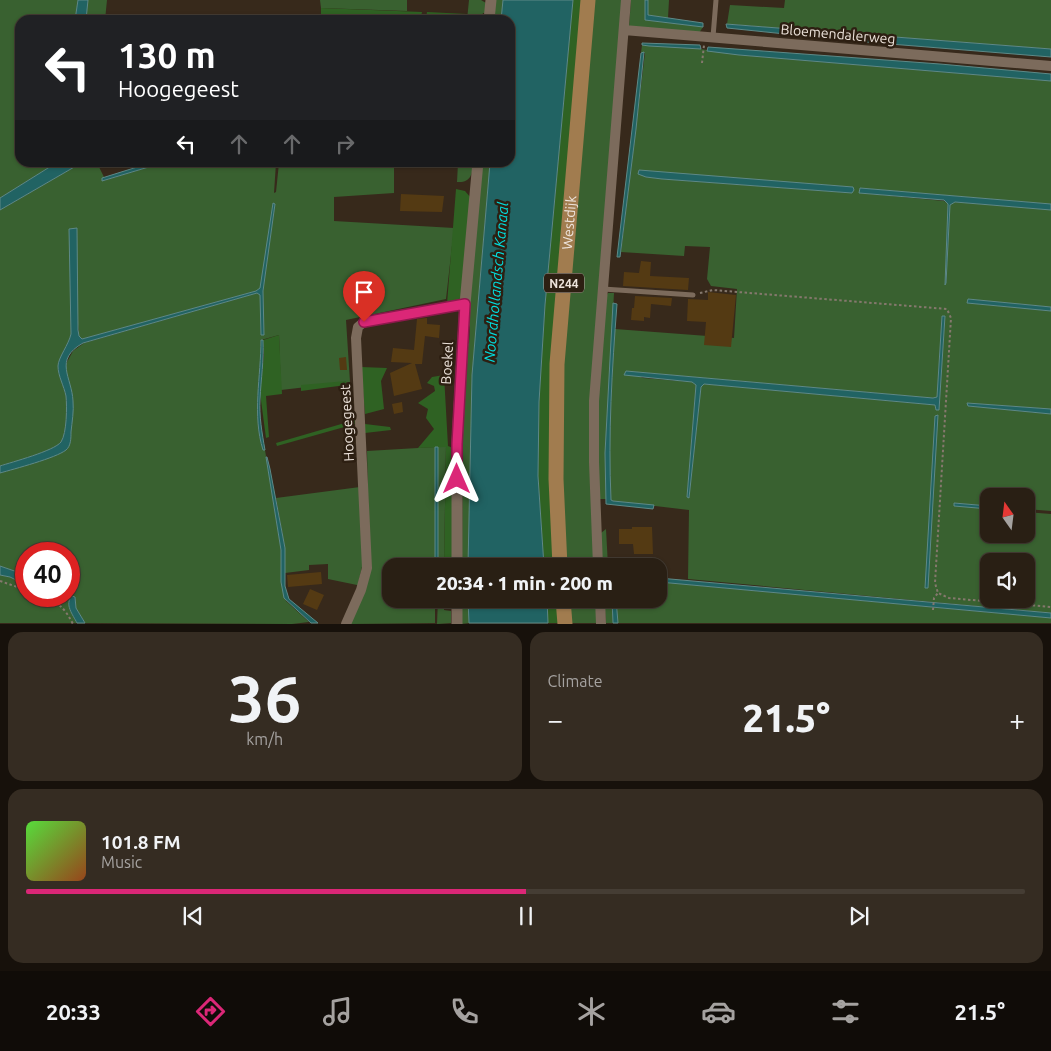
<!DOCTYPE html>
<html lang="en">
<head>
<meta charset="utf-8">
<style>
	:root { --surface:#291f14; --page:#352c22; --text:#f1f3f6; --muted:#a5a2a0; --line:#453d34; --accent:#db2777 }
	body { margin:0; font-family:Ubuntu,sans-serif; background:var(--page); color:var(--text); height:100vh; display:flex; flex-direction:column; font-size:19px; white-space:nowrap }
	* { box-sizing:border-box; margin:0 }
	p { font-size:16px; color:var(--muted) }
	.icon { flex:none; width:28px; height:28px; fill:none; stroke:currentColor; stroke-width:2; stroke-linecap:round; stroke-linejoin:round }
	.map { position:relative; height:624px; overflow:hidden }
	.sheet { display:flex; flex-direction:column; gap:8px; padding:8px; background:#17110b; flex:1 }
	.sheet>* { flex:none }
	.guide { position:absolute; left:15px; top:15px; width:500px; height:152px; border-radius:15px; box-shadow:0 1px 4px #0004,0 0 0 1px var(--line); background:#202124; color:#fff; overflow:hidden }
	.needle { width:32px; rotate:346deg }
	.controls { position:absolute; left:980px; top:488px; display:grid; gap:10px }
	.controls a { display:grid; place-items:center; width:55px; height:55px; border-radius:10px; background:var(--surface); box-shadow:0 1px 4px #0004,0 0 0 1px var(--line); font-size:25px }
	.speed { position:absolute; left:15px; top:542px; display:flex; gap:10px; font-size:25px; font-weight:700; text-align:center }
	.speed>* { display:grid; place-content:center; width:65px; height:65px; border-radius:50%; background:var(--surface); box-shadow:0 1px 4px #0004,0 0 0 1px var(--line); line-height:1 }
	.speed .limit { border:8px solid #d22; background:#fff; color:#111 }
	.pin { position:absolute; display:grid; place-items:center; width:42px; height:42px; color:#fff; margin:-51px -21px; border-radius:50% 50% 50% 0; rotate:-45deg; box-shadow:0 0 5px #0007 }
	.pin .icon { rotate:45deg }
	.me { position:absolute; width:55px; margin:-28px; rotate:0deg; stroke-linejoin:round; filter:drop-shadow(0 0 4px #0008) }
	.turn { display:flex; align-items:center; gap:18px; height:105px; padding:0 20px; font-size:22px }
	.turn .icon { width:65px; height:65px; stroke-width:2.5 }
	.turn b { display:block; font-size:35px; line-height:42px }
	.lanes { display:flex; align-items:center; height:48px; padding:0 20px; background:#0003; justify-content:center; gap:25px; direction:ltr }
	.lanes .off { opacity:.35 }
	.big { font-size:38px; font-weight:800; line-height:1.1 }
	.sheet .tile { flex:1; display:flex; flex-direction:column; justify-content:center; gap:8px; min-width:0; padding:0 18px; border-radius:15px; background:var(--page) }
	.sheet .dial { align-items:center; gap:0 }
	.dial b { font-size:65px; line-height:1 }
	.song { display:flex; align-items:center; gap:15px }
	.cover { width:60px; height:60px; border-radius:8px; background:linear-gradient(135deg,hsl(110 70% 55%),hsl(20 70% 35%)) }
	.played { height:5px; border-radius:2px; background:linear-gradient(90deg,var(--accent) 50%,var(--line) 50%) }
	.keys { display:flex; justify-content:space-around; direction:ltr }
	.heat { display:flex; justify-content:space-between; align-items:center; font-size:28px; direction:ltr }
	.sheet .tiles { flex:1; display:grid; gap:8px; grid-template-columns:1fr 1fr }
	.tile:last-child { grid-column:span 2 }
	.trip { position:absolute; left:382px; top:558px; width:285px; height:50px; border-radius:15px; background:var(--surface); box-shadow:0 1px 4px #0004,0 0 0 1px var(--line); font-weight:800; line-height:50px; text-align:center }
	.tab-bar { display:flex; height:80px; justify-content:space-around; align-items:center; background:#100c08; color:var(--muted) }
	.tab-bar .icon { width:35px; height:35px }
	.tab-bar .on { color:var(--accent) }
	.tab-bar b { font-size:22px; color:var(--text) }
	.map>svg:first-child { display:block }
	.green { fill:#396130; fill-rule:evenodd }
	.forest { fill:#2f6223 }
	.water { fill:#216363; stroke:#5e8987 }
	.building { fill:#543a13 }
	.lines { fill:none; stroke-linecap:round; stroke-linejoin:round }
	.path { stroke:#85786d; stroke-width:2; stroke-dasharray:2.5 2.5; stroke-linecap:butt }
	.service { stroke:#7c6b5c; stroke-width:5 }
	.minor { stroke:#7c6b5c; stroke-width:10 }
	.tertiary { stroke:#7c6b5c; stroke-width:11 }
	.primary { stroke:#a17c4f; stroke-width:15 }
	.route-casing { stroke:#8e194d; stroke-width:12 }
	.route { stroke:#db2777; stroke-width:9 }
	.labels { text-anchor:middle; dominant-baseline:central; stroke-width:5; stroke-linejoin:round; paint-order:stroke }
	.shield { fill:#2d1f12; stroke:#b3a89f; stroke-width:1 }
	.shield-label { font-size:12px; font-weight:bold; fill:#ede3db }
	.street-label { font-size:14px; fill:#ede3db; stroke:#2d1f12 }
	.water-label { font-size:15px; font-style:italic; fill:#02ddde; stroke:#2d1f12 }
</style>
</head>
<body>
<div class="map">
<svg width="1051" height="624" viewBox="0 0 1051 624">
	<rect width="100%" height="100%" fill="#37291b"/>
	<path class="green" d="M0 0H78L75 20H20V162L56 163 0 198Z
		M88 0H107L105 20H86Z
		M320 0H407V11L321 8Z
		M469 0H481L486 3V13H483L481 20H467Z
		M495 0H503L501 20H494Z
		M593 0H622L597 317 595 566H565L560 410Z
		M631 0H645V20L703 27 699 33 629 26Z
		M648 0H669L668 18 648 15Z
		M785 0H1051V49L727 24 730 5 784 8Z
		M642 45 701 49 739 55 1051 81V204L860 188 859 190 860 193 944 201 948 204 945 284 946 283 950 205 955 202 1051 210V307L968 299 967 303 1051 311V409L967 403 968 406 1051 414V511L1026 509V496H989V506L954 503V505L989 509V534H1026V512L1051 514V613L688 579 689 510 613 501 611 500C608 443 611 386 615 329L734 338 737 289 711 286 707 279 710 247 685 246 684 256 621 252 645 53H641ZM639 170 665 173 853 187 852 193 662 179 646 177 638 171ZM942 316H945L939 410H936L935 405 704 384 701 387 689 498 687 497 696 385 692 382 643 378 626 371 933 398 937 397ZM989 561H1026V599H989Z
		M77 163H97L104 177 102 178 103 181 162 163H276L274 193 276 192 279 163H394V193L334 197V221L454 228 446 299 346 320 350 382 281 390 279 335 261 340C261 375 252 417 263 450H265L281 550V582L286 601 309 622 292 624 85 623 76 608 75 597 72 596C64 604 73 615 77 623H0V575L10 577 26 585V596H69V554H26V575L0 566V473L62 452 70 444 73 401 65 368 67 362 73 351 84 343 257 293 260 295 261 335H264L263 291 275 204H273L261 288 256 291 82 339 79 336 70 229 71 334C69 344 58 358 58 366 58 376 64 386 66 396 67 406 67 433 61 442 54 451 13 462 0 466V210L76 166Z
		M458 163H474C472 174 471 183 457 182Z
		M482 163H490L472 375 468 566H462L463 420 467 344 469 343 470 327 468 323Z
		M608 293H614L605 453 606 499H598L597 438 599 374 606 297Z
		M446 446 444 566H438V447Z
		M435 447V566H391V599H435V623L349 624 369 536 367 451Z
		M360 487 364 569 361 584 357 585 328 579V564L309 565V570L285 573V548L276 498Z
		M606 529 608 566H602L601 533Z
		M659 582 1051 618V623H618L616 599H659Z
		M438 599H444V610L451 611V623L437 624Z
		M461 599H468L469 623 461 624Z
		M567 599H596L597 623H569Z
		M604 599H612L613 623H606Z"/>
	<path class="forest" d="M573 0H583L571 142 556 566H544L538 476 539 402 545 305Z
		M321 8 422 12 421 17 330 15V20H321Z
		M427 12 467 14V20L426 18Z
		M456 189 465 191 471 198 462 297 459 301 447 304Z
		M279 335 282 394 266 396 269 437 266 438 260 393 264 355 263 340Z
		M361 367 387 368 381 381 384 409 365 414Z
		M444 375 448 446 453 448V566H444L446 447 418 448 434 429 426 418 428 409 418 403 435 391 434 386 427 383 432 377Z
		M346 381V385L301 391V385Z
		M355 420V424L277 446 276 443Z
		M365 424 390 427 391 430 365 433Z
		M547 599H558L560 623H548Z"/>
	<path class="water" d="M78 0H88L86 20H75Z
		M503 0H573L545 305 539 402 538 476 544 566H468L472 375 490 163 510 162V20H501Z
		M645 0H648V15L703 23V27L645 20Z
		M726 24 1051 49V57L853 41 727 28Z
		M642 43 700 45 701 49 649 46 642 45Z
		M708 47 940 64 1051 74V81L739 55 707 51Z
		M644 52 636 129 620 257H617L641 53Z
		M56 163H77L76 166 0 210V198Z
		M150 163H162L102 181V178Z
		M639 170 853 187 854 190 852 193 662 179 646 177 638 174Z
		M860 188 1051 204V210L955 202 950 205 946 283 945 285 948 204 944 200 859 193Z
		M273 203 275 204 263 291 264 335H261L260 295 257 293 83 343C53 360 72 377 73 401 74 411 72 422 71 432 71 438 71 446 66 450 56 458 14 469 0 473V466C12 462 54 451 61 442 67 433 67 406 66 396 64 386 58 376 58 366 58 358 69 344 71 334L69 229 77 228 78 330 79 336 82 339 256 291 260 288Z
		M968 299 1051 307V311L967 303Z
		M613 303 617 304C612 369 608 434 611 500L613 501 654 505 653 509 606 504 605 453Z
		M942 316H945L939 410H936L935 405 704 384 701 387 689 498 687 497 696 385 692 382 624 375 626 371 933 398 937 397Z
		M261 340H263C264 360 261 379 260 399 259 416 262 433 265 450H263C252 415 261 376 261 340Z
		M967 403 1051 409V414L968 406Z
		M938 415 928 588H925L935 416Z
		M435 447H438V566H435Z
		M266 457H267L270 469 285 548V586L289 599 318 623H311L284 598 281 582V550Z
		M954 503 989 506V509L954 506Z
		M0 566 26 575V585L10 577 0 575Z
		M659 578 1051 613V618L659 582Z
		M72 596 75 597 76 608 85 623H77C73 615 64 604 72 596Z
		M468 599H547L548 623H469Z
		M612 599H616L618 623H613Z"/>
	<path class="building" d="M401 194 444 196 442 212 400 211Z
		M641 261 651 262 650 276 689 278 688 290 623 286 624 272 639 273Z
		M708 292 736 295 731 347 704 345 706 322 687 321 688 299 708 300Z
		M635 296 672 298 671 306 651 304 650 318 644 317V321L631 320 632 308H634Z
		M426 318H427V324L440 325 439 338 425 336 422 364H415L422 389 394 396 390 373 412 363 391 362 393 348 414 350 417 319Z
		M346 357 347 370H340L339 358Z
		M402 402 403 412 394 414 392 404Z
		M632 527H652L653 554H634L633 544H619V529H632Z
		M321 572 322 584 288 587 287 575Z
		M310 589 324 595 317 610 303 604Z"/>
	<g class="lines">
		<path class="path" d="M702 63 704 45
			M700 293 713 290 947 309 951 318 935 583 938 593 949 598 1051 607
			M0 581 26 590
			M42 596C59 603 64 607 73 624
			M933 610 934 598 938 593"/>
		<path class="service" d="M713 37 716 0
			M603 289 693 295"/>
		<path class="minor" d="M624 30 1051 66
			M598 566 594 462V401L626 0
			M600 599 601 624
			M346 624 361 590 367 568 356 338 358 327 364 322 465 304"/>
		<path class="tertiary" d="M489 20 491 0
			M457 566V443L465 304 478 162
			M457 624V599"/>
		<g class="primary">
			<path id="s1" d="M560 566 556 479 557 364 588 0"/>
			<path d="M563 599 565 624"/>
		</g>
	</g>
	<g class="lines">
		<g class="route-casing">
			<path id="route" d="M364 322 465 304 457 444V479"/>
		</g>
		<use href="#route" class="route"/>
	</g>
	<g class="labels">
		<rect class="shield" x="544" y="273.5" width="40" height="19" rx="4"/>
		<g class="shield-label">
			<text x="564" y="283">N244</text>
		</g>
		<g class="street-label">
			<text transform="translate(838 34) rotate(5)">Bloemendalerweg</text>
			<text stroke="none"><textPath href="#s1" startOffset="344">Westdijk</textPath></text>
			<text transform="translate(447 363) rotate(-87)">Boekel</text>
			<text transform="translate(347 423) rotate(-93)">Hoogegeest</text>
		</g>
		<g class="water-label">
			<text transform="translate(496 282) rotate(-85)">Noordhollandsch Kanaal</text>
		</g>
	</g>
</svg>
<div class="controls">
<a><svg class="needle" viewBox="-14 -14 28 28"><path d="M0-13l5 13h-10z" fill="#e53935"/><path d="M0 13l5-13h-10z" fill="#a5a2a0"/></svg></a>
<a><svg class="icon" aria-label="sound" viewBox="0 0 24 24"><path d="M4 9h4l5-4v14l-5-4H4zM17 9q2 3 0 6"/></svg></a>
</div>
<div class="speed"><div class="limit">40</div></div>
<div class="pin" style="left:364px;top:322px;background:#d93025"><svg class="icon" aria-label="arrive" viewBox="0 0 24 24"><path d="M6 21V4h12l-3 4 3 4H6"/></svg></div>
<svg class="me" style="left:457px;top:479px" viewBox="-20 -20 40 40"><path d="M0-17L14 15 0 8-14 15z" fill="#db2777" stroke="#fff" stroke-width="4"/></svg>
<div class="trip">20:34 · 1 min · 200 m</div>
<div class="guide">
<div class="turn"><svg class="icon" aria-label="left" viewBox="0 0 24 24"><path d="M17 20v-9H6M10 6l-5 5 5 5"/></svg><div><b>130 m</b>Hoogegeest</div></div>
<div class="lanes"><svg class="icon" aria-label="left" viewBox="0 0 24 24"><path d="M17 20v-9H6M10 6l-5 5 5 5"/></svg><svg class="icon off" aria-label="ahead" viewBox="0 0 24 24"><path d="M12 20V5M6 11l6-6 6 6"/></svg><svg class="icon off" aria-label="ahead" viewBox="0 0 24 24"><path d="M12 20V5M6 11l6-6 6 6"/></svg><svg class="icon off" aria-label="right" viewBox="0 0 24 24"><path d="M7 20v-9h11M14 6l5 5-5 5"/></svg></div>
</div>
</div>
<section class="sheet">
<div class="tiles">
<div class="tile dial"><b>36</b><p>km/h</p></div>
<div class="tile"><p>Climate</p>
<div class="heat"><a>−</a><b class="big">21.5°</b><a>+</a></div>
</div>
<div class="tile">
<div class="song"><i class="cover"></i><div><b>101.8 FM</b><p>Music</p></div></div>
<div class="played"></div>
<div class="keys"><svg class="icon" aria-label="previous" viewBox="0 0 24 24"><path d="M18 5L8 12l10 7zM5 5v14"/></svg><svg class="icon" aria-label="pause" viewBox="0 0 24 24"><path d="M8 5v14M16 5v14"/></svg><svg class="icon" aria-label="next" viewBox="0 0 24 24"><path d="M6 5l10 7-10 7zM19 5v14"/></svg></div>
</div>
</div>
</section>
<nav class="tab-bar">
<b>20:33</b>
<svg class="icon on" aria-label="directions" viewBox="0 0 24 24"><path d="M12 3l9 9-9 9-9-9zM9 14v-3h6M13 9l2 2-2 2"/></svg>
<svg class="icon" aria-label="music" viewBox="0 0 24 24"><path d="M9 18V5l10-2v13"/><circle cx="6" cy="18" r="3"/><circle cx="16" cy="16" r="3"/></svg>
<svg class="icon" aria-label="phone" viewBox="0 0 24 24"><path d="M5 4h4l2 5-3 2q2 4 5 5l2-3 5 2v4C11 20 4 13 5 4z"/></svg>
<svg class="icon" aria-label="climate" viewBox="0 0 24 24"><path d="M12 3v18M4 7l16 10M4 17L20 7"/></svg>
<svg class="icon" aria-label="car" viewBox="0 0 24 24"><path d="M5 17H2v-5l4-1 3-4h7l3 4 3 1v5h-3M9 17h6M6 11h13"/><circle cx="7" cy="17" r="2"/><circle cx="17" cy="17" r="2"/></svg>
<svg class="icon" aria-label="filters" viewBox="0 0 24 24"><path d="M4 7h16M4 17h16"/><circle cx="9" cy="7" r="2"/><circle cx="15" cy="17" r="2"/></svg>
<b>21.5°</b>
</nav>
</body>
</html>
